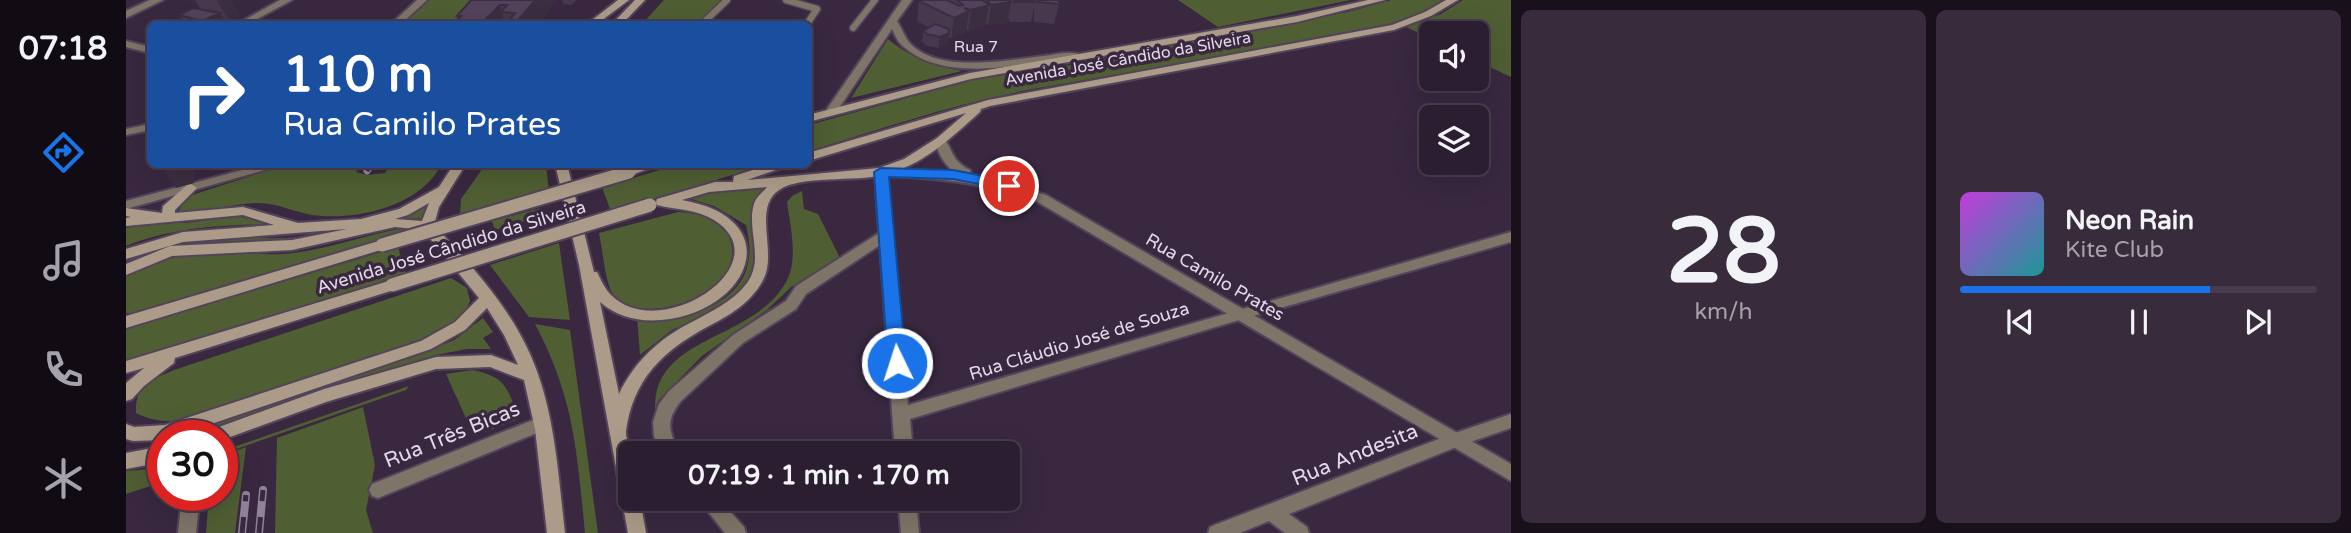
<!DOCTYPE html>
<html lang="pt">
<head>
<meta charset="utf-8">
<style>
	:root { --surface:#2b1e30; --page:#372b3c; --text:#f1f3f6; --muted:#a6a2ab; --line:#473c4c; --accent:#1a73e8 }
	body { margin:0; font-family:"Varela Round",sans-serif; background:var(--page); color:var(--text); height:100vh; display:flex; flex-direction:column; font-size:26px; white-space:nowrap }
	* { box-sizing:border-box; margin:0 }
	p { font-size:23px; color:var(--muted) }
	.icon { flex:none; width:38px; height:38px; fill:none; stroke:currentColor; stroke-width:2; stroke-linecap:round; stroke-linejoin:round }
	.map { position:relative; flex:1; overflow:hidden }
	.drawer { display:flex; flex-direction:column; gap:10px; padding:10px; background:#18101a; width:840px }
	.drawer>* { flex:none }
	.banner { position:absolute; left:21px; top:21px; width:665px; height:147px; border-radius:10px; box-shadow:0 7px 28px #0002,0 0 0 2px var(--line); background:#1a4fa0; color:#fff; overflow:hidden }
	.tools { position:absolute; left:1293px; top:21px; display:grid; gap:14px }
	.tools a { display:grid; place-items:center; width:70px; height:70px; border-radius:10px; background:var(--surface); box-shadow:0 7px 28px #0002,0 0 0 2px var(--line); font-size:35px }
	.speed { position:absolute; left:21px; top:420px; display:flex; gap:14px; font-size:35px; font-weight:700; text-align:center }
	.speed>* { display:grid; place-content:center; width:91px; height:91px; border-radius:50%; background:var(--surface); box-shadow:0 7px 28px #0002,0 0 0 2px var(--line); line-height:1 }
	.speed .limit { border:10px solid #d22; background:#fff; color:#111 }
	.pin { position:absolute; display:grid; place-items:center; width:60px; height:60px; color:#fff; margin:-30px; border:4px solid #fff; border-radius:50%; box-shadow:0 2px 7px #0007 }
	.me { position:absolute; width:77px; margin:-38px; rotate:356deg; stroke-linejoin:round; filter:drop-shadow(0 0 5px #0008) }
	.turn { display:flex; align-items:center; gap:24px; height:147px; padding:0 21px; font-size:32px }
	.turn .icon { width:91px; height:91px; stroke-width:2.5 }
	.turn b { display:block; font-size:49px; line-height:60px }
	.drawer .widget { flex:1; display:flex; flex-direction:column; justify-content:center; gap:10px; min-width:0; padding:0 24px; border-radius:10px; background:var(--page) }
	.drawer .dial { align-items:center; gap:0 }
	.dial b { font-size:91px; line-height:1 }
	.song { display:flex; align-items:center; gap:21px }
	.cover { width:84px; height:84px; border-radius:10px; background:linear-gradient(135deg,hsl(290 70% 55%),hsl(180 70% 35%)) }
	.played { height:7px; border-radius:4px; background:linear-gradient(90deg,var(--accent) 70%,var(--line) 70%) }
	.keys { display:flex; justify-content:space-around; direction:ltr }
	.drawer .tiles { flex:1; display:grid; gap:10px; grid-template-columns:repeat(2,1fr) }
	.trip { position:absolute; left:492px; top:441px; width:402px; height:70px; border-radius:10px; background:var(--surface); box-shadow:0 7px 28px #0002,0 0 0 2px var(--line); font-weight:700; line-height:70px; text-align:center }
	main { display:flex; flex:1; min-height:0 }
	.menu { display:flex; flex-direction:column; width:126px; justify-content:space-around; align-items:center; background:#110c13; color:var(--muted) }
	.menu .icon { width:49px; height:49px }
	.menu .active { color:var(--accent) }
	.menu b { font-size:32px; color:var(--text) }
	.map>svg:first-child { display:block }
	.green { fill:#4f5e33 }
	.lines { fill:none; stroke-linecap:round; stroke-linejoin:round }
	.service-casing { stroke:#54445b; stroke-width:9 }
	.minor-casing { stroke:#54445b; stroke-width:4 }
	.tertiary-casing { stroke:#54445b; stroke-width:4 }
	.secondary-casing { stroke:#54445b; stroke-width:4 }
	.service { stroke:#7f7468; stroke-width:6 }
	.minor { fill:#7f7468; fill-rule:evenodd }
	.tertiary { fill:#7f7468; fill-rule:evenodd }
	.secondary { fill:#ab9b88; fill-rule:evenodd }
	.rail-far1-casing { stroke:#918397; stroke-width:7 }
	.rail-casing { stroke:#918397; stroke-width:8 }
	.rail-far1 { stroke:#392840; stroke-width:4.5; stroke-dasharray:12; stroke-linecap:butt }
	.rail { stroke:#392840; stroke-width:5; stroke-dasharray:16; stroke-linecap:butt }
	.secondary-bridge-casing { stroke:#54445b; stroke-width:17; stroke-linecap:butt }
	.secondary-bridge { stroke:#ab9b88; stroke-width:13 }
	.wall { fill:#48384e }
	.shaded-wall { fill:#3b2e40 }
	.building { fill:#54415b; stroke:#3b2e40; stroke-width:2 }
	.route { fill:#1a73e8; stroke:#114b97; stroke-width:2 }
	.labels { text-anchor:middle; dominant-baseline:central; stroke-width:7; stroke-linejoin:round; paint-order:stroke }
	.far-street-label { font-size:16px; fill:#e4d9e9; stroke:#392840 }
	.street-label { font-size:18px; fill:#e4d9e9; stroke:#392840 }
	.near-street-label { font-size:21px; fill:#e4d9e9; stroke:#392840 }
</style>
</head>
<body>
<main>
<nav class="menu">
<b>07:18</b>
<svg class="icon active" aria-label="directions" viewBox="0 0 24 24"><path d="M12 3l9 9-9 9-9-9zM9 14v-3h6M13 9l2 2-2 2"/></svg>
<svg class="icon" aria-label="music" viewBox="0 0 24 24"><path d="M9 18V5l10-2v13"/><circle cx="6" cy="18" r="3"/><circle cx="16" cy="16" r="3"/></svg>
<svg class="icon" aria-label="phone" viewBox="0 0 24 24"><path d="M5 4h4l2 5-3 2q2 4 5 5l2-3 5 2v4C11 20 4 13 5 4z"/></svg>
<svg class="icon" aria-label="climate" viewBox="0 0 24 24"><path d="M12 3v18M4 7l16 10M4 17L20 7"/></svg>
</nav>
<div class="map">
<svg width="1385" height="533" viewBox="0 0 1385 533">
	<rect width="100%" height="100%" fill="#392840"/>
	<path class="green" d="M303 0H372L348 24H276Z
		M538 0H597L574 24H516Z
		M1052 0H1225L1092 27Z
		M1265 0H1320C1276 27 1223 32 1173 41 1085 59 996 73 907 89 831 103 757 128 683 151V125L850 79 944 65 1222 12Z
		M1337 0H1385V77L1351 61V33H1306L1305 39 1280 27 1315 14Z
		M762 39C785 58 807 65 836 71L725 98Z
		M159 165H234L230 172 241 175 259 173 265 165H315C294 207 229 221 186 215 168 212 151 203 133 203 105 203 79 214 52 212L60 197Z
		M359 165H420L423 192 334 215 335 199Z
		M551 165H639L485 212 476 187Z
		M644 186 627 271 607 301 546 330 514 355 511 317C549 324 614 308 622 263 625 250 623 238 620 225L588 206 562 198 604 189Z
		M676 191 678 209 692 214 714 258 665 287 641 310 576 356 532 401 529 411C529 404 529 396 531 390 547 335 630 336 660 282 673 259 664 226 661 202L666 196Z
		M301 206 298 218C252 221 209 236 164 241 111 246 48 233 0 264 9 250 72 239 91 238 117 236 144 240 171 237 215 230 259 219 301 206Z
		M415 208 417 216 369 230 366 221Z
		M552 212C570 213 595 217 603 236 628 297 504 332 485 291 478 274 477 251 473 233Z
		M110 216 152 225C101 224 48 227 0 246V226L28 223H60Z
		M277 228H296L7 314 0 313V276C21 264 47 255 71 253 103 250 135 257 168 253 205 248 240 235 277 228Z
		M433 243 444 320 403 317 364 265Z
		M272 247 280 274 0 360V329Z
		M325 278 341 288 344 301 337 317 309 337 68 419C47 422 29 423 10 413 9 384 25 380 48 370Z
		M357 318 367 332 357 338 365 349H341L310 355 66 436H44L307 349 328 340Z
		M409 324 444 330 472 533H459C451 452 448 397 409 324Z
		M346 370C380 376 382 389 393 419L348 436 320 374Z
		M283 386 280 390 96 454V451Z
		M237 407 249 465 240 510 247 533H149L151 438Z
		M120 447 109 533H80L83 495H96V456Z
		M37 468V482L0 494V471Z"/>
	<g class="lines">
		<g class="service-casing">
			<path id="service" d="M660 0 691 9 681 24
				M576 24 601 0
				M727 28 749 0"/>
		</g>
		<g class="minor-casing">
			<path id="minor" d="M24 0H37L0 18V11Z
				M154 0H166L122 24H111Z
				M291 0H301L275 24H265Z
				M776 0H786L771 21C775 27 778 35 782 41 810 76 887 59 925 55 935 53 949 51 957 56L952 59C900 62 821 85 778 47 772 43 769 35 766 29L709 114H701L699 112Z
				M0 41 24 47V53L0 47Z
				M24 124V130L0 135V129Z
				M138 164H160L0 209V201Z
				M755 168 761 172 782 405 1385 232V242L1113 320 784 419 787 453H769L754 245 680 294 670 309 617 343 555 401C539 421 543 431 553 453H535L528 436 527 422 533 404 543 391 607 335 660 301 670 286 753 233 749 172Z
				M1385 414V428L1333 446 1163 514 1181 527 1183 533H1159L1143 521 1114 533H1082L1084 527 1091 524 1323 435Z
				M417 416 423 418 425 423 423 428 252 498 246 496 243 490 246 484Z
				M56 495H74L70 533H52Z
				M572 499H593L618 527 620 533H599Z
				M772 499H790L793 533H775Z"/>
		</g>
		<g class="tertiary-casing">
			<path id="tertiary" d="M815 137C827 144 822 159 844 170L845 175 876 182 920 195 1385 464V481L910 201C860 183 809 177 755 176L749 172 755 168 830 173C818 165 813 155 809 141Z"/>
		</g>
		<g class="secondary-casing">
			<path id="secondary" d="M492 0H503L471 24H461Z
				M509 0H519L496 24H486Z
				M1242 0H1259L1171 22 845 79 682 122V115L844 73 1171 16Z
				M1320 0H1332L1305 16 1268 30 864 106 855 109 854 112C825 138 796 166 757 175 730 182 674 175 653 190 626 208 652 253 637 280 625 303 604 315 581 327 537 351 507 379 500 431 499 437 504 445 504 451 505 466 504 483 504 499H514L520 533H502L453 265 429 164H441L468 272H471C475 280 479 289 485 295 535 345 657 263 588 220 570 209 551 210 531 205L530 202 531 199 589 182H607L608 176 646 164H667L621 180 753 168 778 159 811 138 840 113 682 161V153L862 100 1266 25 1299 12ZM641 187C637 192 630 197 628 204 620 230 639 258 621 283 607 302 584 312 564 323 533 339 508 362 493 394L474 302C491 317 513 322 535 320 623 313 664 219 556 200L583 192Z
				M328 164H340L313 207 308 225C344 264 382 305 404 354 429 410 432 473 439 533H421L409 429 398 380 364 367 310 369 200 402 96 440V436H80L82 431 198 389 310 357 365 355 392 365 378 335 361 308 339 330 305 349 50 436H37V440L7 441 0 439V424L8 427 39 425 295 341 329 322 353 298 297 230 269 227 166 250 46 256 0 275V264L44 246 166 240 221 229 57 242 0 259V249L57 232 148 225 117 215 0 226V218L5 217 0 216V208L36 213 37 206 61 185 65 184 71 188 49 210V213L117 207 172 223 235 219 273 209 313 187ZM303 203 296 221 269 219 282 215Z
				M514 164H535L503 176 497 172 499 169Z
				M256 240 261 242 263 245 261 248 0 328V316Z
				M266 280 271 281 273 285 271 289 49 358 48 363 18 386 6 399 0 401V383L18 368 0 373V361Z
				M37 446V462L0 469V453Z"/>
		</g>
		<use href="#service" class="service"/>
		<use href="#minor" class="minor"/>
		<use href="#tertiary" class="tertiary"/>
		<use href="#secondary" class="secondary"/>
		<g class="rail-far1-casing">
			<path id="rail-far1" d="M241 171 245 164"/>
		</g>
		<g class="rail-casing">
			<path id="rail" d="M116 533 120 495
				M133 533 137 490"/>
		</g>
		<use href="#rail-far1" class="rail-far1"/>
		<use href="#rail" class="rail"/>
		<g class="secondary-bridge-casing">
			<path id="secondary-bridge" d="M256 245 503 172
				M266 285 524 205"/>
		</g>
		<use href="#secondary-bridge" class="secondary-bridge"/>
	</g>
	<path class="wall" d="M69 0H105L115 16 104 21 98 19 100 24H59L53 15 75 10Z
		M345 0H431L412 24H326L332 19 331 16Z
		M436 0H450L446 5 437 4Z
		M795 0H933V4L928 24 908 22V8L905 22H884L882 17 881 23 862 25 860 23 859 26 842 31 840 30V32L825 39 823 37 822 44 812 48 799 45 796 41 798 30 802 27 791 21 793 1Z"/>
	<path class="shaded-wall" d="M92 0H105L115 16 104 21 91 1Z
		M409 0H431L412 24H389Z
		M885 2 881 23 862 25 865 5Z
		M374 5 379 24H355Z
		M863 5 859 26 842 31 845 10Z
		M843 11 840 32 825 39 828 18Z
		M94 13 100 24H77L76 21Z
		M823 33 822 44 812 48 814 37Z
		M36 164H68L69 167 68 183 50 188 33 165Z"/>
	<path class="building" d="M345 0H409L389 24H380L389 13 375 12 381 5H374L355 24H326L335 16H331Z
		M795 0H821L833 6 837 5 831 0H856L863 5 845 10 838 8 843 11 828 18 793 1Z
		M861 0H883L885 2 865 5Z
		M888 0H909V2H888Z
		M912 0H933V4L912 2Z
		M67 8 94 13 76 21 53 15Z
		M809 24 823 29V33L814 37 801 34 798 30Z"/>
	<path class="route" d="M755 168 827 170 883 181 890 186 883 190 827 179 763 177 780 363 778 368 771 370 765 368 762 363 748 172Z"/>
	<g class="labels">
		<g class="far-street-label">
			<text x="850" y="47">Rua 7</text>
			<text transform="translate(1002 59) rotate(-10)">Avenida José Cândido da Silveira</text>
		</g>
		<g class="street-label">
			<text transform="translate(325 247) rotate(-17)">Avenida José Cândido da Silveira</text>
			<text transform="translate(1089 277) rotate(30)">Rua Camilo Prates</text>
			<text transform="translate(953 341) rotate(-17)">Rua Cláudio José de Souza</text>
		</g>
		<g class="near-street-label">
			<text transform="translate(326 435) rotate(-22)">Rua Três Bicas</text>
			<text transform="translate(1229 455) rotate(-22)">Rua Andesita</text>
		</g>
	</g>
</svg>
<div class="tools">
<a><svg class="icon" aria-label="sound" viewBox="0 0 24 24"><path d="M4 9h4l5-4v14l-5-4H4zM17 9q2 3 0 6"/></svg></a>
<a><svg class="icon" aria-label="layers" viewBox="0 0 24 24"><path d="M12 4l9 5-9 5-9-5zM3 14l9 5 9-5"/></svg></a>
</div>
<div class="speed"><div class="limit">30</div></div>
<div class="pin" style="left:883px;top:186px;background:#d93025"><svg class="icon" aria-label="arrive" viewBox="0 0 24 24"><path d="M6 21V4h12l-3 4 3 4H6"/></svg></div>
<svg class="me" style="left:771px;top:363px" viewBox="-20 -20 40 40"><circle r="17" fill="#1a73e8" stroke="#fff" stroke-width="3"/><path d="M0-11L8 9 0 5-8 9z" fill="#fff"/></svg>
<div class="trip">07:19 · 1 min · 170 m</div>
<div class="banner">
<div class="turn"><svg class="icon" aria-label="right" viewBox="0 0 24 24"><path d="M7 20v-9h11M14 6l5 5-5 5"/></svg><div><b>110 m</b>Rua Camilo Prates</div></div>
</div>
</div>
<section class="drawer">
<div class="tiles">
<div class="widget dial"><b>28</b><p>km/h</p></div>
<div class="widget">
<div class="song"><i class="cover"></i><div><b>Neon Rain</b><p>Kite Club</p></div></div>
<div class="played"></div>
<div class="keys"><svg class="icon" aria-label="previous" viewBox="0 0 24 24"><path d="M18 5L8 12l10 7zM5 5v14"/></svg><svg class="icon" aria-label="pause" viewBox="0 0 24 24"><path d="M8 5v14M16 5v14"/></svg><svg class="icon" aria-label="next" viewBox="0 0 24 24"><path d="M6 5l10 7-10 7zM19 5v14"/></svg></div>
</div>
</div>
</section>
</main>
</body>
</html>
